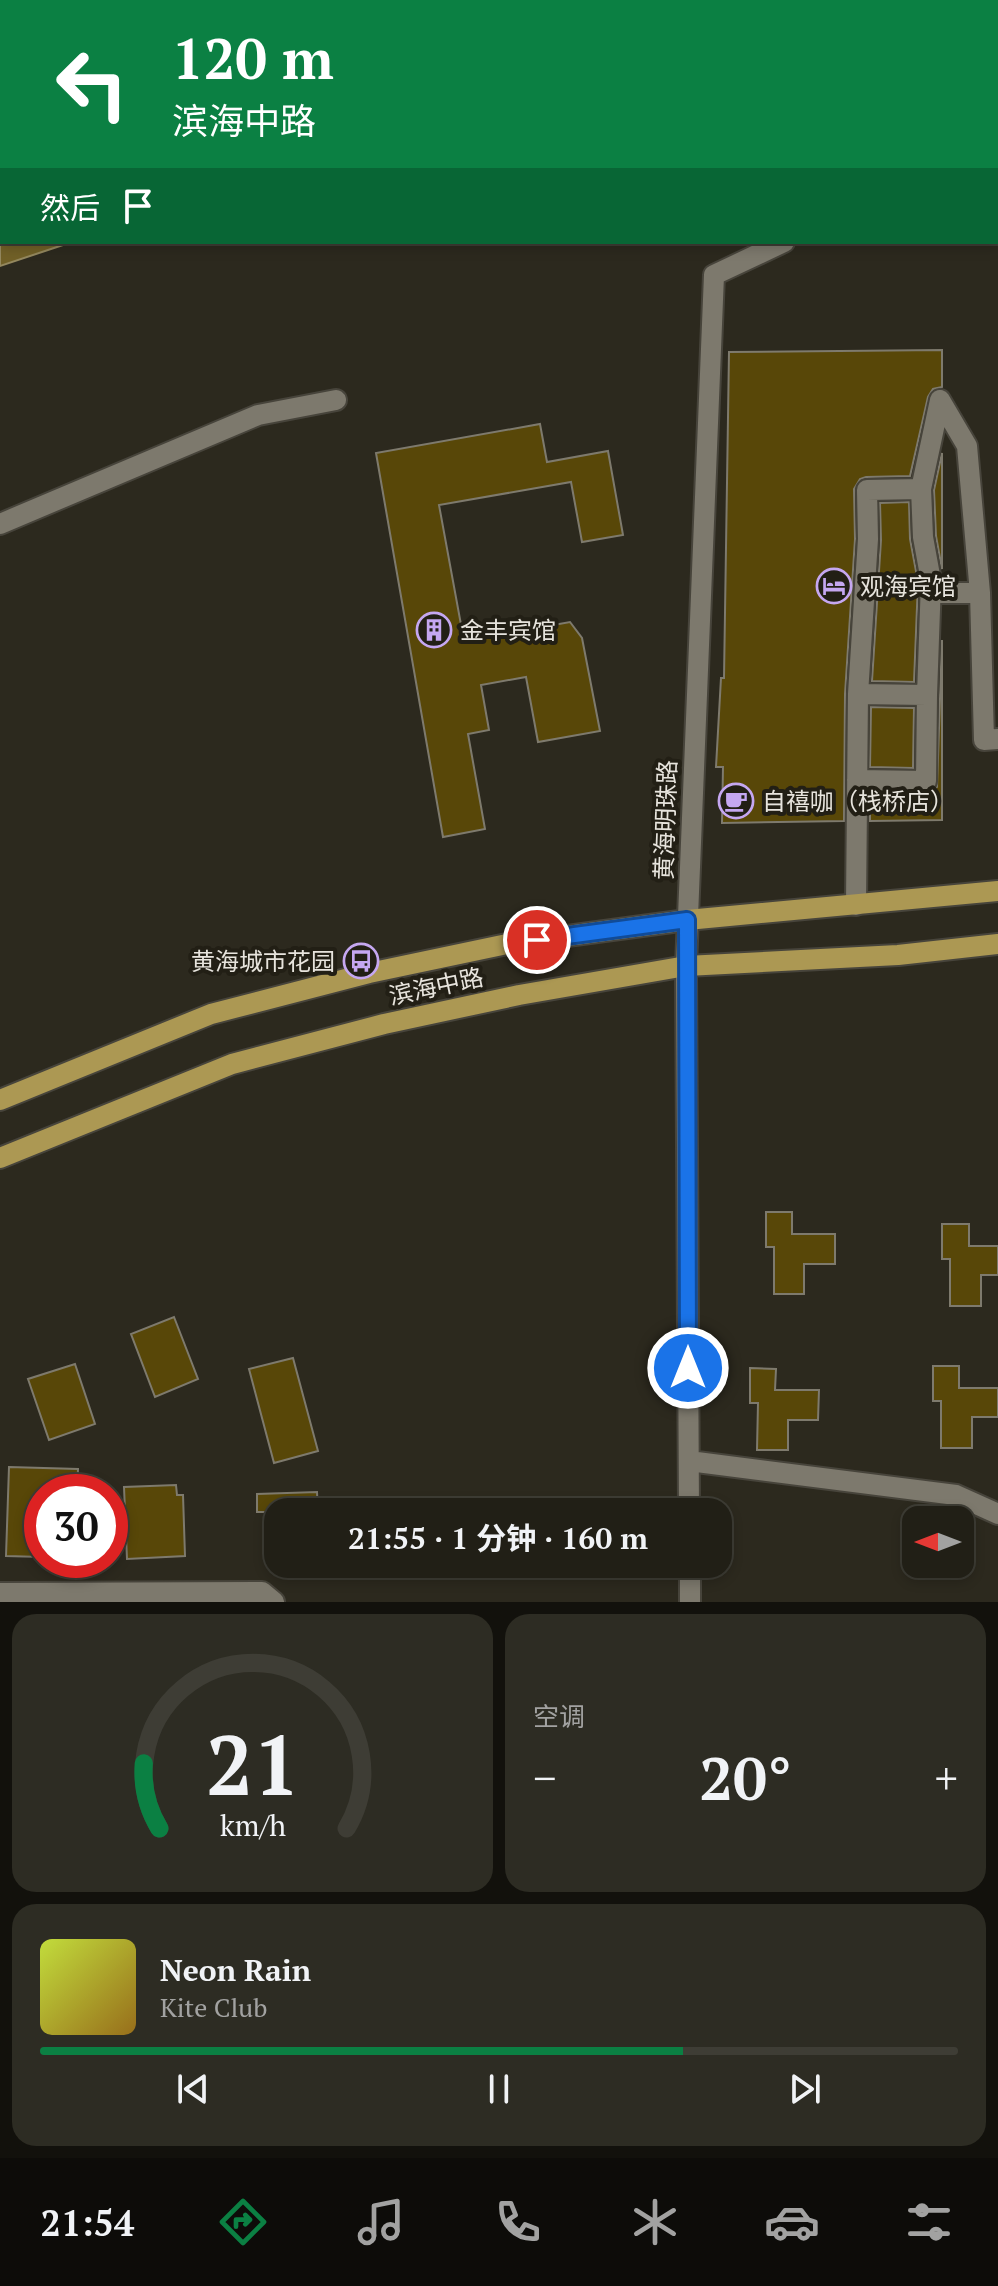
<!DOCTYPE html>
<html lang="zh">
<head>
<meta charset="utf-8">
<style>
	:root { --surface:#211f16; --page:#2d2c23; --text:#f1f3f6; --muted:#a2a2a1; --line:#3e3d35; --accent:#0b8043 }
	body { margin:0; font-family:"PT Serif","Noto Sans SC",serif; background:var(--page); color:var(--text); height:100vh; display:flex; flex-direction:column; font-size:30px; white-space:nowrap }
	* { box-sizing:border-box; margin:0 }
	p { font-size:26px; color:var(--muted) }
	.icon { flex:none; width:44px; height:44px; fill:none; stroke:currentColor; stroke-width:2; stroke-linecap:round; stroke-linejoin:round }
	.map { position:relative; height:1602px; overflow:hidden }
	.drawer { display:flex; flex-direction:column; gap:12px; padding:12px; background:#12110c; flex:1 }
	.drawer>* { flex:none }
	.guide { position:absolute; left:0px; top:0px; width:998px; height:244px; box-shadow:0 4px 12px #0003,0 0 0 2px var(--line); background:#0b8043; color:#fff; overflow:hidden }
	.needle { width:52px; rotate:270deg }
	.controls { position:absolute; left:902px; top:1506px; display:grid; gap:16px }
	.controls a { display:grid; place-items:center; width:72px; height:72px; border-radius:16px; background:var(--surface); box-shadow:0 4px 12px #0003,0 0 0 2px var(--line); font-size:40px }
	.speed { position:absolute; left:24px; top:1474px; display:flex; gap:16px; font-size:40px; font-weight:700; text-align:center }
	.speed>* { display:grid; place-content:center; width:104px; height:104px; border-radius:50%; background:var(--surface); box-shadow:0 4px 12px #0003,0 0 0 2px var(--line); line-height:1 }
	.speed .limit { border:12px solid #d22; background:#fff; color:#111 }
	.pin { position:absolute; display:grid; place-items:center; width:68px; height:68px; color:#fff; margin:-34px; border:4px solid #fff; border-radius:50%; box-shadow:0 2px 8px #0007 }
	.me { position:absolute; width:88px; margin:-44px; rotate:0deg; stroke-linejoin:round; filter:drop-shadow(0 0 6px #0008) }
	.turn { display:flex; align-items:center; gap:28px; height:168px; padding:0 40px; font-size:36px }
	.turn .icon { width:104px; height:104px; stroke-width:2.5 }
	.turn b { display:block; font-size:56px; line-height:68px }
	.then { display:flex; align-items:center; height:76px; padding:0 40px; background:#0003; gap:16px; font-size:30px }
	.big { font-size:60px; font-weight:700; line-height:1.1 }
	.drawer .widget { flex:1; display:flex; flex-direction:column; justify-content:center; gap:12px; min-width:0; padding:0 28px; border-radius:24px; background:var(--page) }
	.drawer .dial { align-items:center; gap:0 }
	.dial svg { height:208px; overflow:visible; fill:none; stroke:var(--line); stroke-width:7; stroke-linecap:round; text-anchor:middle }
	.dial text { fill:var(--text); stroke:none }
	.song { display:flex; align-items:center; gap:24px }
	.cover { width:96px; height:96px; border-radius:12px; background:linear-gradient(135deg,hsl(70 70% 55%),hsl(40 70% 35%)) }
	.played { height:8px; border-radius:4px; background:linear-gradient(90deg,var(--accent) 70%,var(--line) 70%) }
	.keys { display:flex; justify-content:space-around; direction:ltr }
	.heat { display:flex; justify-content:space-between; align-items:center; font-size:44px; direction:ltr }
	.drawer .tiles { flex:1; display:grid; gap:12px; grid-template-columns:1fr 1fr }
	.widget:last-child { grid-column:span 2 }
	.trip { position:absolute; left:264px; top:1498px; width:468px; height:80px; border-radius:24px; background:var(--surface); box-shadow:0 4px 12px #0003,0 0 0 2px var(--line); font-weight:700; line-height:80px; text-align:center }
	.menu { display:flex; height:128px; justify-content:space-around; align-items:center; background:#0d0c09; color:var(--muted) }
	.menu .icon { width:56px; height:56px }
	.menu .on { color:var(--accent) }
	.menu b { font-size:36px; color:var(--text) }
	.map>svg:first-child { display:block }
	.water { fill:#716027; stroke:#94885e; stroke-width:2 }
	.building { fill:#584708; stroke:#7e7a6d; stroke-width:2 }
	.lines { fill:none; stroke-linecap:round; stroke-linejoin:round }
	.minor-casing { stroke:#47443b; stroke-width:24 }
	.major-casing { stroke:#47443b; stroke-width:24 }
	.minor { stroke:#7d796d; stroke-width:20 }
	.major { stroke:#ac9853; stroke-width:20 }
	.route-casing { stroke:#114b97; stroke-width:20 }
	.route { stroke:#1a73e8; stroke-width:14 }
	.labels { text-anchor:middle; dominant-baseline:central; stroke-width:8; stroke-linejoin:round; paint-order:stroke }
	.poi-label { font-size:24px; fill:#e7e4dd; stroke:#221f15; text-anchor:start }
	.street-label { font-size:24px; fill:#e7e4dd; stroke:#221f15 }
</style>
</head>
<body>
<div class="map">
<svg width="998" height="1602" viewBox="0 0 998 1602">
	<rect width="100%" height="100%" fill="#2c291e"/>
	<path class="water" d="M0 0H499L2 2V242H72L0 266Z"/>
	<path class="building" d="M942 350V387L933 389 928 397 910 476 866 477 860 479 854 489 855 539 845 694 844 821 722 823 723 767H716L721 678H724L729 352Z
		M540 424 547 462 608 451 623 535 582 542 571 482 439 505 464 641 570 622 582 638 600 731 538 742 526 677 481 685 489 730 468 734 485 829 443 837 376 453Z
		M942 453V569L936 536 934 490Z
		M909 502 910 539 918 582 914 682 872 681 881 540 880 503Z
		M942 640V820L870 821V793L926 794 937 787Z
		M871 707 914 708 913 768 870 767Z
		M766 1212H792V1234H835V1264H804V1294H774V1247H766Z
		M942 1224H969V1246H998V1275H981V1306H950V1259H942Z
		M174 1317 198 1379 155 1397 131 1334Z
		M293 1358 318 1451 274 1463 249 1369Z
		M75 1364 95 1424 49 1440 28 1379Z
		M933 1366H959V1388H998V1417H972V1448H941V1401H933Z
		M750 1368 776 1369 775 1390H819L818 1420H788V1450H757L758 1403H750Z
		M9 1467 78 1469 77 1492H42V1557L6 1556Z
		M176 1485 177 1495H183L185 1556 127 1559 124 1487Z
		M317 1492 318 1512H257V1494Z"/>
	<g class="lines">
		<g class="minor-casing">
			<path id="minor" d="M996 141 998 140
				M940 400 967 446 980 593
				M0 524 258 415 336 400
				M931 593H980L984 740 998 739
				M858 694 927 695 931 581 923 537 921 489
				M857 780 926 781 927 695
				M856 905 858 694 868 539 867 490 921 489 940 400
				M689 1461 956 1495 998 1514
				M689 1512 686 966 714 275 784 242
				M690 1564V1602
				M0 1593 262 1592 274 1602"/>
		</g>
		<g class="major-casing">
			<path id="major" d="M0 1100 211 1014 369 973 507 944 687 920 998 891
				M0 1158 232 1064 384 1024 519 995 686 966 898 955 998 944"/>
		</g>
		<use href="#minor" class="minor"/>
		<use href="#major" class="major"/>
	</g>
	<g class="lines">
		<g class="route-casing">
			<path id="route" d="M537 940 687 920 688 1368"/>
		</g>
		<use href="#route" class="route"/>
	</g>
	<defs>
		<g id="hotel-ring" transform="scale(1.8)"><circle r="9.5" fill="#221f15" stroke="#c5a7f1" stroke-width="1.5"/><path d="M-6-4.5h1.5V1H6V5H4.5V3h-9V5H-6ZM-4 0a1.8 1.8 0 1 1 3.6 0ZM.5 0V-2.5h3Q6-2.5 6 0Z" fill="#c5a7f1"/></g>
		<g id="building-ring" transform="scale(1.8)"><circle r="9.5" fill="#221f15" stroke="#c5a7f1" stroke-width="1.5"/><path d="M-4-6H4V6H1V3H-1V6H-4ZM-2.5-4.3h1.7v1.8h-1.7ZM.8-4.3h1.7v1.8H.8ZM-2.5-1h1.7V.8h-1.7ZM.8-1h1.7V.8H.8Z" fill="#c5a7f1"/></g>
		<g id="cafe-ring" transform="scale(1.8)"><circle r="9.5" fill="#221f15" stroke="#c5a7f1" stroke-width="1.5"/><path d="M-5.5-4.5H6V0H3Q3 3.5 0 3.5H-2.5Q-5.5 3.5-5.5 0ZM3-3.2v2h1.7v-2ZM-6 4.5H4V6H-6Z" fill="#c5a7f1"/></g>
		<g id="bus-ring" transform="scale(1.8)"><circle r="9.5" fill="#221f15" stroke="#c5a7f1" stroke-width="1.5"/><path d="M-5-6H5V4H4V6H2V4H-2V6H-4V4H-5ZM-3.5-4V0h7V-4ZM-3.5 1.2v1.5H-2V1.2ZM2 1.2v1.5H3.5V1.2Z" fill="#c5a7f1"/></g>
	</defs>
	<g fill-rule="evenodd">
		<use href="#hotel-ring" x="834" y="586"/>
		<use href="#building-ring" x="434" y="630"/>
		<use href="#cafe-ring" x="736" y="801"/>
		<use href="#bus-ring" x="361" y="961"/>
	</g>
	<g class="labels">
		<g class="poi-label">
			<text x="860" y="586">观海宾馆</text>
			<text x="460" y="630">金丰宾馆</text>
			<text x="762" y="801">自禧咖（栈桥店）</text>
			<text x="335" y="961" text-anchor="end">黄海城市花园</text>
		</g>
		<g class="street-label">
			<text transform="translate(665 820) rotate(-88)">黄海明珠路</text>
			<text transform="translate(436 986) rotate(-12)">滨海中路</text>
		</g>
	</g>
</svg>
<div class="controls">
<a><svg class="needle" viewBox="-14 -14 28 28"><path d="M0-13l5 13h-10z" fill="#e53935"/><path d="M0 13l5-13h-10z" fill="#a2a2a1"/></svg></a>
</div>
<div class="speed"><div class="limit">30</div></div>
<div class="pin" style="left:537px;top:940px;background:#d93025"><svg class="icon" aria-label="arrive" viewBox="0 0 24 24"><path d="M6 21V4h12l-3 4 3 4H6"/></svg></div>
<svg class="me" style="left:688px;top:1368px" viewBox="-20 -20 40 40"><circle r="17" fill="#1a73e8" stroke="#fff" stroke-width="3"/><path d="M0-11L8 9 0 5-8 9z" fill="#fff"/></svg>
<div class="trip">21:55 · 1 分钟 · 160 m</div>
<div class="guide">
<div class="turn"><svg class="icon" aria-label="left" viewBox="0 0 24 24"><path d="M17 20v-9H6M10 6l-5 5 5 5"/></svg><div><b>120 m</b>滨海中路</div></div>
<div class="then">然后<svg class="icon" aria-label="arrive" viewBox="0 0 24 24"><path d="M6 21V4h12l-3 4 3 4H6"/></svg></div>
</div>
</div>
<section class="drawer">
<div class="tiles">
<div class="widget dial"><svg viewBox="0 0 100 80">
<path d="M14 69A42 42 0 1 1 86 69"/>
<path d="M14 69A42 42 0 0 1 8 44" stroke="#0b8043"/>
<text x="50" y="56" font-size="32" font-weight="700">21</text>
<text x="50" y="72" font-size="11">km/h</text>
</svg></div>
<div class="widget"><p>空调</p>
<div class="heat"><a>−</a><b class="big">20°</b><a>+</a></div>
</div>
<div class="widget">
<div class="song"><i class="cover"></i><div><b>Neon Rain</b><p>Kite Club</p></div></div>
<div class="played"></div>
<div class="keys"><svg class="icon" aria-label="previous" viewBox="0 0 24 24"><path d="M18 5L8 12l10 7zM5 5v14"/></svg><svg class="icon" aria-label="pause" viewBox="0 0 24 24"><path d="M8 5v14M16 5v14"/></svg><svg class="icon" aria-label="next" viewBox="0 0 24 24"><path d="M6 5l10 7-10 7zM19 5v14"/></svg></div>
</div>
</div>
</section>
<nav class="menu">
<b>21:54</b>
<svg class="icon on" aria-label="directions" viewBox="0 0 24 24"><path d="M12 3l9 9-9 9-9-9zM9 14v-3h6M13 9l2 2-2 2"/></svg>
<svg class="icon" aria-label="music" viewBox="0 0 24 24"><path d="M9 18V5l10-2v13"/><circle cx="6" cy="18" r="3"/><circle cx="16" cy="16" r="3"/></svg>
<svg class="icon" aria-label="phone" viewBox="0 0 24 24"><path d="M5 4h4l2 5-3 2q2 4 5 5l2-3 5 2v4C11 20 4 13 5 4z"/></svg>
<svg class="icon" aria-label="climate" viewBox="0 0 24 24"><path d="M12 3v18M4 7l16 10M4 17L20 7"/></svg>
<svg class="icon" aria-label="car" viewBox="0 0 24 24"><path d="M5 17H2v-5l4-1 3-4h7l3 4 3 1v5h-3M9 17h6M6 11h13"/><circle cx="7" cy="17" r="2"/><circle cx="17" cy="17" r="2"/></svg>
<svg class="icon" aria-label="filters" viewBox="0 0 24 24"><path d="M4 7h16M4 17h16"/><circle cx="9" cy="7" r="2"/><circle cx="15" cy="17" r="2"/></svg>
</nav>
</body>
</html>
